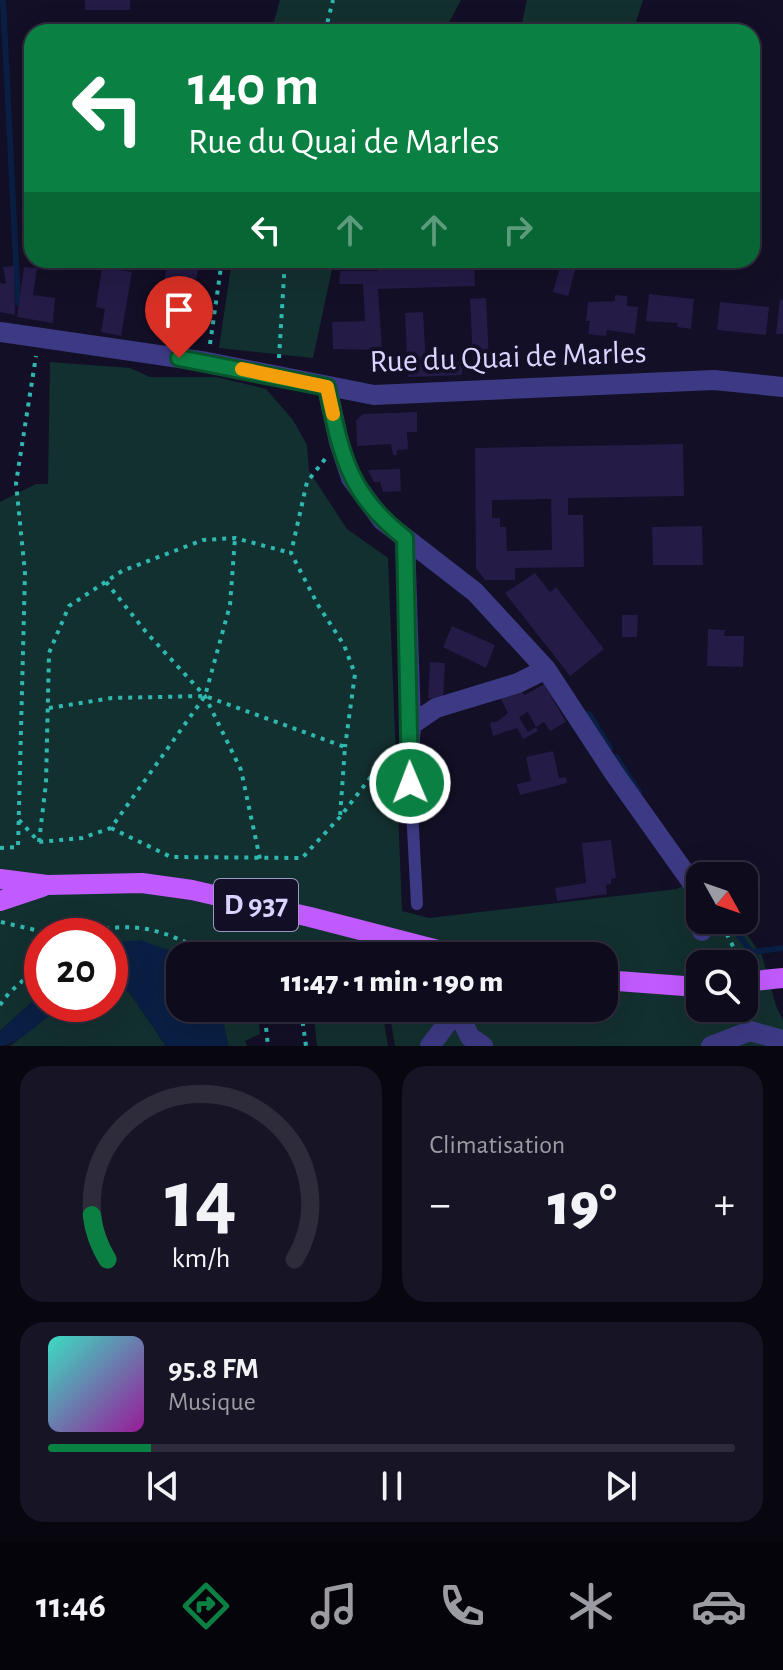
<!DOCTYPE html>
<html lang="fr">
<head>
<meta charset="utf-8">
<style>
	:root { --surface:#0e0b1c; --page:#171425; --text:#f1f3f6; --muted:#9b9ba3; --line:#2e2b3b; --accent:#0b8043 }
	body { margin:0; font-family:"Alegreya Sans",sans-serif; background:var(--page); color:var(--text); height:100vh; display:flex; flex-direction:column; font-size:30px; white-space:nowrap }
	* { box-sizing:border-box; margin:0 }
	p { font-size:26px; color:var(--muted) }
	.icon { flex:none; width:44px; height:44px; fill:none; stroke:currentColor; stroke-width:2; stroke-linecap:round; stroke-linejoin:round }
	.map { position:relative; height:1046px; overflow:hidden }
	.sheet { display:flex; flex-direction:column; gap:20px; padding:20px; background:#08060f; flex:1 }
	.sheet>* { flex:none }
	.hud { position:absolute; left:24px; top:24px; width:736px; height:244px; border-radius:24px; box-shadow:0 8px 32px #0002,0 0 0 2px var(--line); background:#0b8043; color:#fff; overflow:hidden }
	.needle { width:52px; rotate:130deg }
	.tools { position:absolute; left:686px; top:862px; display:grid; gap:16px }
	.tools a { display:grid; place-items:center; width:72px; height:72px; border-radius:16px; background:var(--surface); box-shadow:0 8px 32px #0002,0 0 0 2px var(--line); font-size:40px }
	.speed { position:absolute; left:24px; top:918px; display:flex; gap:16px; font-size:40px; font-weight:700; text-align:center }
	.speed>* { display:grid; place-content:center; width:104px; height:104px; border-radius:50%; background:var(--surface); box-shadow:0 8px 32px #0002,0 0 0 2px var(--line); line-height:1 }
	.speed .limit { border:12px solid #d22; background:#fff; color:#111 }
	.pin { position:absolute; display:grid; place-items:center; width:68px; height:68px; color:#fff; margin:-82px -34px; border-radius:50% 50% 50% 0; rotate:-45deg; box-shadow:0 0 8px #0007 }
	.pin .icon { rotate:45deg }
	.me { position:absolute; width:88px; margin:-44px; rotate:359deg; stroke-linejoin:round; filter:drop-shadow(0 0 6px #0008) }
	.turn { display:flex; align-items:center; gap:28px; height:168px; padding:0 32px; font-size:36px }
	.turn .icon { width:104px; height:104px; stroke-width:2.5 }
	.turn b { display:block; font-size:56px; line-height:68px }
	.lanes { display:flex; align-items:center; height:76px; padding:0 32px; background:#0003; justify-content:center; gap:40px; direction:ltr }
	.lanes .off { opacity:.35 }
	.big { font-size:60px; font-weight:800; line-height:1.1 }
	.sheet .tile { flex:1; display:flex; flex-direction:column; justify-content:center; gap:12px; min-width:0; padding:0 28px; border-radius:24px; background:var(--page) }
	.sheet .dial { align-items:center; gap:0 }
	.dial svg { height:208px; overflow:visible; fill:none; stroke:var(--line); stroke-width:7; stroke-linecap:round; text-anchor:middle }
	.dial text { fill:var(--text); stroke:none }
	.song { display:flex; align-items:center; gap:24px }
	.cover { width:96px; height:96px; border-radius:12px; background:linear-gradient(135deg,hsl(170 70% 55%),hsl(300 70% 35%)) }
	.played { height:8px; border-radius:4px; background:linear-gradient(90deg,var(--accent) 15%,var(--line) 15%) }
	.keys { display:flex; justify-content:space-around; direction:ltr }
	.heat { display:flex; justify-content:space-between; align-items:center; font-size:44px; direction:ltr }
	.sheet .tiles { flex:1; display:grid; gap:20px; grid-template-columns:1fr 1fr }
	.tile:last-child { grid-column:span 2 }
	.trip { position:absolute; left:166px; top:942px; width:452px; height:80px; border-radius:24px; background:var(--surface); box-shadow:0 8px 32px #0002,0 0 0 2px var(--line); font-weight:800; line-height:80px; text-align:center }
	.menu { display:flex; height:128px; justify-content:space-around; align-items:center; background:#06040b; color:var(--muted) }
	.menu .icon { width:56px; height:56px }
	.menu .on { color:var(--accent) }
	.menu b { font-size:36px; color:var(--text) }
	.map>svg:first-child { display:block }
	.green { fill:#12302f; fill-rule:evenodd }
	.water { fill:#0a1f44 }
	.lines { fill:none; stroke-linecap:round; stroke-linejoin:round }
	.stream { stroke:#0a1f44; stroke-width:6 }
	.building { fill:#241b47; fill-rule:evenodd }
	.path { stroke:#2fb8b0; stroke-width:4; stroke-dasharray:4 6; stroke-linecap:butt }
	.service { stroke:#3d3a85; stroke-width:12 }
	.minor { stroke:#3d3a85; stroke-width:20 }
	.tertiary { stroke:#3d3a85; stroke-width:20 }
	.primary { stroke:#c25bff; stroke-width:20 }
	.route-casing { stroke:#07532c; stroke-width:20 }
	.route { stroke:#0b8043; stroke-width:14 }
	.slow { stroke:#f59e0b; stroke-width:14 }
	.labels { text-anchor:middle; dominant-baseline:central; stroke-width:8; stroke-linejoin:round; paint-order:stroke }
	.shield { fill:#130f26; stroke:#9e99be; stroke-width:2 }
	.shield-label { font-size:30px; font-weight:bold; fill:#d9d4ff }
	.street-label { font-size:32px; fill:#d9d4ff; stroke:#130f26 }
</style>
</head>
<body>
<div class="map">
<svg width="783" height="1046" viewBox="0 0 783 1046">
	<rect width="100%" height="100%" fill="#130f26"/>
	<path class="green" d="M280 0H461L444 32H271Z
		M527 0H643L633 32H520Z
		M232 260H334L313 358 219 348Z
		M50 362 130 368 150 377H216L266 389 293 420 307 445 309 471 347 529 388 558 402 911 429 918 677 889 700 876V920H737L762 956 776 1006 783 1020V1046H395L390 1016H383L388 1046H317L313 1008H604V956L180 957 171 951 110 943V936H42V993L0 1031V502L36 484H48ZM700 964H744V1008H700Z
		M110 983 129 992 166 1046H10L54 1011 67 1004H110Z
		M221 1008H258L260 1034 245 1041 247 1046H228Z"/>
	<path class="water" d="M140 940 171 951 180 957V1008H221L228 1046H166L129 992 110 983V943Z
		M42 993V1004H67C47 1014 19 1046 0 1046V1031Z"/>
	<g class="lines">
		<path class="stream" d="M3 0 18 302
			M589 714 610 748
			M616 757 639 792
			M727 920 756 958
			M752 952 783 948"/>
	</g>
	<path class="building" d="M85 0H130V10H85Z
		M37 260H80L79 269 37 264Z
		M377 260H474L475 286 378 289 382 350 333 349 332 322 365 321 363 284H339L340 271H378Z
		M562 260H578L568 296 553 292Z
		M167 265 198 270 193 295 204 297 200 319 181 315 184 297 162 294Z
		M14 266 15 315 0 312V283L6 284 3 267Z
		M24 267 37 268 33 295 55 298 53 323 17 317Z
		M102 267 132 272 121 336 101 332 105 309 96 307Z
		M649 294 694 299 691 329 677 327 678 323 646 321Z
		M615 295 627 296V306L638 307 635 334 607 330 606 336 588 334 590 321H586L588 302 615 301Z
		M486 298 489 361H473L470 299Z
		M780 299 783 300V334H776Z
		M720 302 769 307 766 335 717 330Z
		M423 312 426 363 462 362V375L408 377 405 313Z
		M417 412V432H407L408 449 397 450V455H393L391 444 357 446 356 420 363 414Z
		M683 444 684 496 568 498V515H583L584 567 515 568V580H485L476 568 475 448ZM551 499 552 550 507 551 506 527H500V518H492V500Z
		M400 469 401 491 383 492 380 482H374L368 470Z
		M702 526 703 565H653L652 527Z
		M535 573 550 592 556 587 604 649 570 676 505 593Z
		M622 615H638L637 637H622Z
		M452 626 495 645 486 668 443 647Z
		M708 629 725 630 724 636H744L743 667 707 666Z
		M430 662 445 663 443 699 428 698Z
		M544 684 566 722 550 731 544 722 536 727 528 712 519 717 528 732 536 727 538 731 523 739 517 728 493 736 490 723 498 721 508 713 500 697 519 690 525 695Z
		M553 751 559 778 566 777 567 783 520 795 517 784 531 781 526 757Z
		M611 840 616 878 611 879V884L606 885 607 894 557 901 555 888 586 883 582 843Z"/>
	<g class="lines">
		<path class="path" d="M325 32 333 0
			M210 344 222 260
			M279 358 285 260
			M325 459 307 482 291 553 318 605 344 645 355 674 345 747
			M106 582 146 632 205 696 241 770 260 859
			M49 708 112 698 205 696 345 747 340 817
			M19 820 39 842 82 838 111 828 205 696 230 605 235 538
			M111 828 171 857 302 858 340 817 390 752
			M39 842 46 783 49 653 69 606 122 571 203 540 235 538 291 553
			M0 848 18 847 25 573 16 483 36 356
			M1 922 61 936
			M722 925 737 954V964
			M76 936C132 918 163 929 213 956
			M0 1005 9 993 42 963
			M264 1008 268 1046
			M290 1008 302 1017 306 1046"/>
		<path class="service" d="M409 753 417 904"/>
		<path class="minor" d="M327 387 339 442 351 478 382 520 475 592 546 669 614 773 700 894
			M405 538 411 725 409 753
			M411 725 436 708 518 683 546 669
			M702 931 704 920
			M456 1008 470 1037 483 1046
			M430 1046 457 1010
			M711 1046 750 1031 783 1040"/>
		<path class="tertiary" d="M0 332 207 362 374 395 714 380 783 387"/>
		<path class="primary" d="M0 879 47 885 142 883 192 890 310 917 461 956
			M0 901 42 887
			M604 980 684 986 700 985
			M744 982 783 978"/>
	</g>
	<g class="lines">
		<g class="route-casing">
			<path id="route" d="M179 358 327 387C341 454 348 494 405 538L410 783"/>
		</g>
		<use href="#route" class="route"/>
		<path class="slow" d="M242 369 327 387 333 414"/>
	</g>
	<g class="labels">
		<rect class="shield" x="214" y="879" width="84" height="52" rx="6"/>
		<g class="shield-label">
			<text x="256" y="905">D 937</text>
		</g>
		<g class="street-label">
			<text transform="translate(508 357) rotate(-2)">Rue du Quai de Marles</text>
		</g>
	</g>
</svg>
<div class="tools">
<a><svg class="needle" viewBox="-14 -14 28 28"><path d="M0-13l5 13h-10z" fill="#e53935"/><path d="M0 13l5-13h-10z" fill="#9b9ba3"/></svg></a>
<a><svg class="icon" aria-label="search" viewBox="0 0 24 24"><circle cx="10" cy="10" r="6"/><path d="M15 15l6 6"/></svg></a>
</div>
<div class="speed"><div class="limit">20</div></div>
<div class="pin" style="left:179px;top:358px;background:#d93025"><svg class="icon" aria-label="arrive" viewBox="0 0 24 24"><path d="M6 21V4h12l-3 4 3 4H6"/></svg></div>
<svg class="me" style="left:410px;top:783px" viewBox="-20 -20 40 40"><circle r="17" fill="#0b8043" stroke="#fff" stroke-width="3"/><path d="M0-11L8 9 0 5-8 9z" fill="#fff"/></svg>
<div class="trip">11:47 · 1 min · 190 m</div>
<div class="hud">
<div class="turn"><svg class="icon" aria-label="left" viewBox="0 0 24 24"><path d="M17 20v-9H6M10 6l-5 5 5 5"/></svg><div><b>140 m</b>Rue du Quai de Marles</div></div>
<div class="lanes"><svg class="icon" aria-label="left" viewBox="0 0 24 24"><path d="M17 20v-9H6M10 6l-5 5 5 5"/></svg><svg class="icon off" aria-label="ahead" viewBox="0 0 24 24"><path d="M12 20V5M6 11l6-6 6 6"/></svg><svg class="icon off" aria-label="ahead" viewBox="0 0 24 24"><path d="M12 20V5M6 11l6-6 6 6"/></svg><svg class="icon off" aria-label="right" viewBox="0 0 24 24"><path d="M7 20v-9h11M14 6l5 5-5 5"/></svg></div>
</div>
</div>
<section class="sheet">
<div class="tiles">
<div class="tile dial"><svg viewBox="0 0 100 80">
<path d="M14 69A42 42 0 1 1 86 69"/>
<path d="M14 69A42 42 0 0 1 8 52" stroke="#0b8043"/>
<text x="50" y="56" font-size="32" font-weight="700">14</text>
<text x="50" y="72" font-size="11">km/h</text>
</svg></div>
<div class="tile"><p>Climatisation</p>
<div class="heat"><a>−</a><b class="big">19°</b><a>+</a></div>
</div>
<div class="tile">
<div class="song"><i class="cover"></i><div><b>95.8 FM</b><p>Musique</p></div></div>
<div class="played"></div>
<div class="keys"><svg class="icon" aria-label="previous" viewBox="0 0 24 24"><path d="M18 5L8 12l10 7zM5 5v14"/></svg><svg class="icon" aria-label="pause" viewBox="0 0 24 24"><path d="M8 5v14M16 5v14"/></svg><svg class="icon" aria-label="next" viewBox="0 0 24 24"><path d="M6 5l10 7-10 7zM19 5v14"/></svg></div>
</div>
</div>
</section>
<nav class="menu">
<b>11:46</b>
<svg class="icon on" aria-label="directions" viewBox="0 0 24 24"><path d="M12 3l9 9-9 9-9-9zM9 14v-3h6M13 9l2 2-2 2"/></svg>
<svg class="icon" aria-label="music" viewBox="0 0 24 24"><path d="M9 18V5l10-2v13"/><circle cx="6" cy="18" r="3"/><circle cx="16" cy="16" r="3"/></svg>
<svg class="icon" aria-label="phone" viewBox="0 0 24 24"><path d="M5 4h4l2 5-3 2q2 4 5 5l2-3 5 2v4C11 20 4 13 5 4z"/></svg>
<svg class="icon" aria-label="climate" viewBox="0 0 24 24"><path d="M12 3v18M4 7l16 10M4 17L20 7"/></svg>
<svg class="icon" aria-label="car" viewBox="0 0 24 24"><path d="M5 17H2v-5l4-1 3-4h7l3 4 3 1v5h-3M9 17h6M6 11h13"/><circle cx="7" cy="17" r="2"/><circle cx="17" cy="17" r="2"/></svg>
</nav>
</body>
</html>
